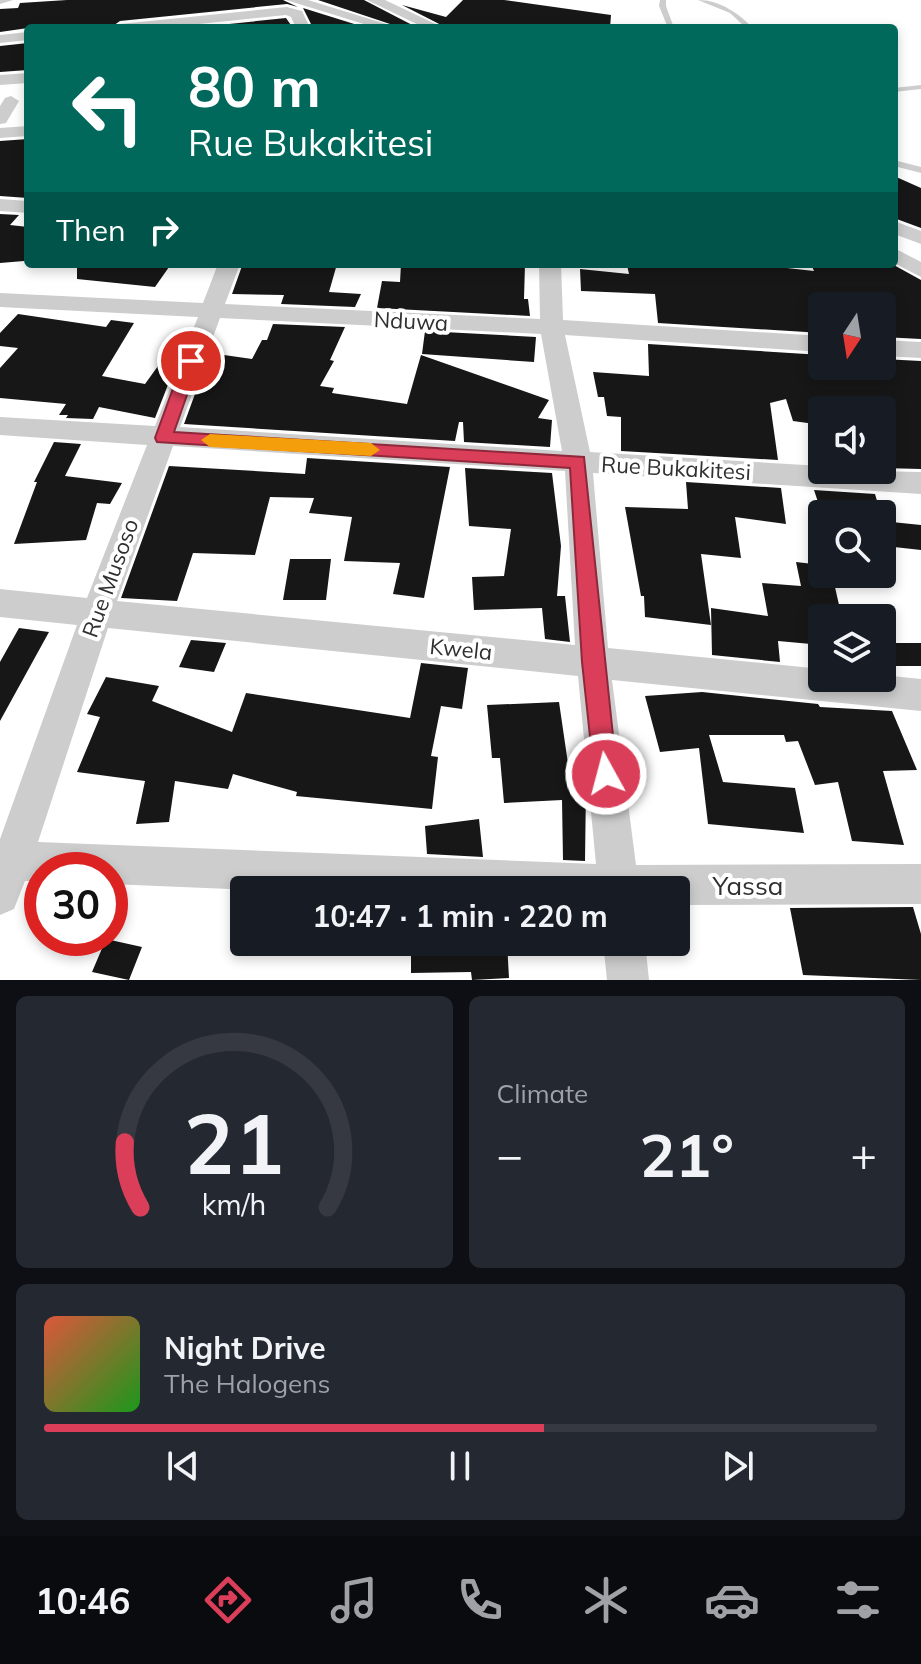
<!DOCTYPE html>
<html lang="en">
<head>
<meta charset="utf-8">
<style>
	:root { --surface:#171b24; --page:#242831; --text:#f1f3f6; --muted:#9ea1a6; --line:#363941; --accent:#da3e59 }
	body { margin:0; font-family:Mulish,sans-serif; background:var(--page); color:var(--text); height:100vh; display:flex; flex-direction:column; font-size:30px; white-space:nowrap }
	* { box-sizing:border-box; margin:0 }
	p { font-size:26px; color:var(--muted) }
	.icon { flex:none; width:44px; height:44px; fill:none; stroke:currentColor; stroke-width:2; stroke-linecap:round; stroke-linejoin:round }
	.map { position:relative; height:980px; overflow:hidden }
	.panel { display:flex; flex-direction:column; gap:16px; padding:16px; background:#0d0f14; flex:1 }
	.panel>* { flex:none }
	.hud { position:absolute; left:24px; top:24px; width:874px; height:244px; border-radius:8px; box-shadow:0 4px 12px #0003; background:#00695c; color:#fff; overflow:hidden }
	.needle { width:52px; rotate:192deg }
	.fabs { position:absolute; left:808px; top:292px; display:grid; gap:16px }
	.fabs a { display:grid; place-items:center; width:88px; height:88px; border-radius:8px; background:var(--surface); box-shadow:0 4px 12px #0003; font-size:40px }
	.speed { position:absolute; left:24px; top:852px; display:flex; gap:16px; font-size:40px; font-weight:700; text-align:center }
	.speed>* { display:grid; place-content:center; width:104px; height:104px; border-radius:50%; background:var(--surface); box-shadow:0 4px 12px #0003; line-height:1 }
	.speed .limit { border:12px solid #d22; background:#fff; color:#111 }
	.pin { position:absolute; display:grid; place-items:center; width:68px; height:68px; color:#fff; margin:-34px; border:4px solid #fff; border-radius:50%; box-shadow:0 2px 8px #0007 }
	.me { position:absolute; width:88px; margin:-44px; rotate:353deg; stroke-linejoin:round; filter:drop-shadow(0 0 6px #0008) }
	.turn { display:flex; align-items:center; gap:28px; height:168px; padding:0 32px; font-size:36px }
	.turn .icon { width:104px; height:104px; stroke-width:2.5 }
	.turn b { display:block; font-size:56px; line-height:68px }
	.then { display:flex; align-items:center; height:76px; padding:0 32px; background:#0003; gap:16px; font-size:30px }
	.big { font-size:60px; font-weight:700; line-height:1.1 }
	.panel .tile { flex:1; display:flex; flex-direction:column; justify-content:center; gap:12px; min-width:0; padding:0 28px; border-radius:12px; background:var(--page) }
	.panel .dial { align-items:center; gap:0 }
	.dial svg { height:208px; overflow:visible; fill:none; stroke:var(--line); stroke-width:7; stroke-linecap:round; text-anchor:middle }
	.dial text { fill:var(--text); stroke:none }
	.song { display:flex; align-items:center; gap:24px }
	.cover { width:96px; height:96px; border-radius:12px; background:linear-gradient(135deg,hsl(10 70% 55%),hsl(120 70% 35%)) }
	.played { height:8px; border-radius:4px; background:linear-gradient(90deg,var(--accent) 60%,var(--line) 60%) }
	.keys { display:flex; justify-content:space-around; direction:ltr }
	.heat { display:flex; justify-content:space-between; align-items:center; font-size:44px; direction:ltr }
	.panel .tiles { flex:1; display:grid; gap:16px; grid-template-columns:1fr 1fr }
	.tile:last-child { grid-column:span 2 }
	.trip { position:absolute; left:230px; top:876px; width:460px; height:80px; border-radius:8px; background:var(--surface); box-shadow:0 4px 12px #0003; font-weight:700; line-height:80px; text-align:center }
	.tab-bar { display:flex; height:128px; justify-content:space-around; align-items:center; background:#090b0e; color:var(--muted) }
	.tab-bar .icon { width:56px; height:56px }
	.tab-bar .on { color:var(--accent) }
	.tab-bar b { font-size:36px; color:var(--text) }
	.map>svg:first-child { display:block }
	.building { fill:#171717 }
	.lines { fill:none; stroke-linecap:round; stroke-linejoin:round }
	.service { fill:#cdcdcd; fill-rule:evenodd }
	.minor { fill:#cdcdcd; fill-rule:evenodd }
	.route { fill:#da3e59; stroke:#8e283a; stroke-width:2 }
	.slow { fill:#f59e0b }
	.labels { text-anchor:middle; dominant-baseline:central; stroke-width:8; stroke-linejoin:round; paint-order:stroke }
	.street-label { font-size:22px; fill:#303030; stroke:#fff }
	.near-street-label { font-size:26px; fill:#303030; stroke:#fff }
</style>
</head>
<body>
<div class="map">
<svg width="921" height="980" viewBox="0 0 921 980">
	<rect width="100%" height="100%" fill="#fff"/>
	<path class="building" d="M67 0H283L298 7 287 4 120 21 110 28H28L0 32V9L18 8 20 3Z
		M318 0H364L418 28H402Z
		M463 0H504L611 15 610 28H447L402 5 446 17Z
		M303 8 367 28H313Z
		M286 18 293 28H190Z
		M28 43V70L0 72V46Z
		M28 139V198L0 196V141Z
		M894 176 921 188V228L894 218Z
		M0 214 19 215 10 225 28 227V250L24 261 0 263Z
		M77 264H136L169 267 155 287 77 279Z
		M261 264H337L329 292 361 294 355 307 281 304 284 295 232 294 242 266Z
		M401 264H525L524 299H528L530 316 377 308 382 281 400 282Z
		M659 264H751L814 271 811 264H892L921 280V339L882 337V306H822V333L658 323 655 294 581 291 580 269 629 274 627 265 659 268Z
		M18 314 106 327 111 320 134 323 102 376 145 384 171 348 182 349 155 418 99 407 93 419 66 418 68 415H59L66 404 0 398V368L18 348 0 346V333Z
		M273 324 345 327 330 360 334 361 320 386 334 388 332 393 407 404 421 355 549 400 538 418 552 420 550 447 464 442 463 422H459L455 441 184 424 210 353 252 359 262 340H267Z
		M425 331 536 337 534 362 422 354Z
		M648 344 822 355V366H882V359L921 361V469L882 468V410H822V425L793 421 786 399 770 403 778 460 621 451V417L607 416 604 397H598L593 372 649 376Z
		M54 442 81 444 65 476 122 483 110 504 97 503 86 540 14 544 37 482H34Z
		M307 458 450 467 424 598 393 594 400 563 344 561 352 517 309 513 314 498 270 497 255 555 193 553 177 601 121 598 169 466 305 474Z
		M465 468 552 473 561 546 557 596H565L570 642 545 639 542 608 474 610 472 577 504 576 511 529 469 526Z
		M686 482 781 488 786 524 735 517 741 558 701 554 711 625 645 617 644 596H641L625 507 688 509Z
		M814 490 875 494 881 514H822Z
		M882 521 921 525V550L885 546Z
		M290 559H331L326 600H283Z
		M796 562 822 565V574H832L842 618H822V645L778 641 780 662 712 655 711 608 768 616 762 583 801 586Z
		M19 628 49 632 0 721V662Z
		M191 640 226 643 214 672 179 667Z
		M882 643H921V666H882Z
		M421 663 468 668 462 709 441 706 431 756 438 757 432 809 296 796 297 792 233 774 228 789 175 781 169 822 136 824 145 781 77 772 100 717 87 714 106 677 159 686 152 701 232 732 246 693 410 718Z
		M702 692 818 704 820 707 892 711 917 770 883 771 904 845 852 841 838 782 815 785 798 741 786 742 784 735H709L723 782 795 788 804 833 708 824 699 748 660 752 645 696Z
		M559 702 571 784 586 786 585 861 563 860 562 800 504 803 500 758H492L487 705Z
		M479 819 483 857 427 854 425 826Z
		M913 907 921 934V980L803 975 790 908Z
		M106 939 142 947 129 980 92 972Z
		M411 942H507L509 978 472 980 471 972 411 973Z"/>
	<g class="lines">
		<path class="service" d="M660 0H666V6L674 28H668L659 6Z
			M698 0C720 0 738 13 753 28H746L730 13Z
			M921 85V89L894 92V88Z
			M894 160 921 167V173L894 166Z"/>
		<path class="minor" d="M0 0H13L0 4Z
			M286 0H308L399 28H377Z
			M367 0H385L444 28H425Z
			M287 7 302 11 310 28H296L291 17 286 15 161 28H113L120 24Z
			M28 32V40L0 43V35Z
			M28 73V83L0 85V75Z
			M11 96 19 101 6 123 0 124V106L5 98Z
			M28 126V136L0 138V128Z
			M0 199 28 201V213L0 211Z
			M894 221 921 231V244L894 234Z
			M894 248 921 262V277L894 263Z
			M218 264H240L225 304 540 319 539 264H561L563 320 822 336V352L565 335 590 452 822 466V470L921 472V494L593 473 608 648 822 669V678H882V675L921 679V711L612 680 636 865 921 864V904L676 905V890H253L110 884V870H42V881H25L14 909 0 915V839L77 625 0 617V589L87 598 147 445 0 435V417L155 426 198 317 0 307V293L203 303ZM220 318 541 334 562 451 180 427ZM173 446 565 471 575 645 117 601ZM108 628 578 676 596 864 38 842Z
			M882 340 921 342V358L882 356Z
			M603 942H645L649 980H607Z"/>
	</g>
	<path class="route" d="M191 356 199 361 174 432 584 457 617 774 614 782 606 785 597 782 594 774 582 662 570 468 157 442 155 438 183 361Z"/>
	<path class="slow" d="M210 434 371 443 380 450 371 456 210 447 201 440Z"/>
	<g class="labels">
		<g class="street-label">
			<text transform="translate(411 321) rotate(3)">Nduwa</text>
			<text transform="translate(676 468) rotate(3)">Rue Bukakitesi</text>
			<text transform="translate(110 578) rotate(-70)">Rue Musoso</text>
			<text transform="translate(461 649) rotate(6)">Kwela</text>
		</g>
		<g class="near-street-label">
			<text x="748" y="885">Yassa</text>
		</g>
	</g>
</svg>
<div class="fabs">
<a><svg class="needle" viewBox="-14 -14 28 28"><path d="M0-13l5 13h-10z" fill="#e53935"/><path d="M0 13l5-13h-10z" fill="#9ea1a6"/></svg></a>
<a><svg class="icon" aria-label="sound" viewBox="0 0 24 24"><path d="M4 9h4l5-4v14l-5-4H4zM17 9q2 3 0 6"/></svg></a>
<a><svg class="icon" aria-label="search" viewBox="0 0 24 24"><circle cx="10" cy="10" r="6"/><path d="M15 15l6 6"/></svg></a>
<a><svg class="icon" aria-label="layers" viewBox="0 0 24 24"><path d="M12 4l9 5-9 5-9-5zM3 14l9 5 9-5"/></svg></a>
</div>
<div class="speed"><div class="limit">30</div></div>
<div class="pin" style="left:191px;top:361px;background:#d93025"><svg class="icon" aria-label="arrive" viewBox="0 0 24 24"><path d="M6 21V4h12l-3 4 3 4H6"/></svg></div>
<svg class="me" style="left:606px;top:774px" viewBox="-20 -20 40 40"><circle r="17" fill="#da3e59" stroke="#fff" stroke-width="3"/><path d="M0-11L8 9 0 5-8 9z" fill="#fff"/></svg>
<div class="trip">10:47 · 1 min · 220 m</div>
<div class="hud">
<div class="turn"><svg class="icon" aria-label="left" viewBox="0 0 24 24"><path d="M17 20v-9H6M10 6l-5 5 5 5"/></svg><div><b>80 m</b>Rue Bukakitesi</div></div>
<div class="then">Then<svg class="icon" aria-label="right" viewBox="0 0 24 24"><path d="M7 20v-9h11M14 6l5 5-5 5"/></svg></div>
</div>
</div>
<section class="panel">
<div class="tiles">
<div class="tile dial"><svg viewBox="0 0 100 80">
<path d="M14 69A42 42 0 1 1 86 69"/>
<path d="M14 69A42 42 0 0 1 8 44" stroke="#da3e59"/>
<text x="50" y="56" font-size="32" font-weight="700">21</text>
<text x="50" y="72" font-size="11">km/h</text>
</svg></div>
<div class="tile"><p>Climate</p>
<div class="heat"><a>−</a><b class="big">21°</b><a>+</a></div>
</div>
<div class="tile">
<div class="song"><i class="cover"></i><div><b>Night Drive</b><p>The Halogens</p></div></div>
<div class="played"></div>
<div class="keys"><svg class="icon" aria-label="previous" viewBox="0 0 24 24"><path d="M18 5L8 12l10 7zM5 5v14"/></svg><svg class="icon" aria-label="pause" viewBox="0 0 24 24"><path d="M8 5v14M16 5v14"/></svg><svg class="icon" aria-label="next" viewBox="0 0 24 24"><path d="M6 5l10 7-10 7zM19 5v14"/></svg></div>
</div>
</div>
</section>
<nav class="tab-bar">
<b>10:46</b>
<svg class="icon on" aria-label="directions" viewBox="0 0 24 24"><path d="M12 3l9 9-9 9-9-9zM9 14v-3h6M13 9l2 2-2 2"/></svg>
<svg class="icon" aria-label="music" viewBox="0 0 24 24"><path d="M9 18V5l10-2v13"/><circle cx="6" cy="18" r="3"/><circle cx="16" cy="16" r="3"/></svg>
<svg class="icon" aria-label="phone" viewBox="0 0 24 24"><path d="M5 4h4l2 5-3 2q2 4 5 5l2-3 5 2v4C11 20 4 13 5 4z"/></svg>
<svg class="icon" aria-label="climate" viewBox="0 0 24 24"><path d="M12 3v18M4 7l16 10M4 17L20 7"/></svg>
<svg class="icon" aria-label="car" viewBox="0 0 24 24"><path d="M5 17H2v-5l4-1 3-4h7l3 4 3 1v5h-3M9 17h6M6 11h13"/><circle cx="7" cy="17" r="2"/><circle cx="17" cy="17" r="2"/></svg>
<svg class="icon" aria-label="filters" viewBox="0 0 24 24"><path d="M4 7h16M4 17h16"/><circle cx="9" cy="7" r="2"/><circle cx="15" cy="17" r="2"/></svg>
</nav>
</body>
</html>
